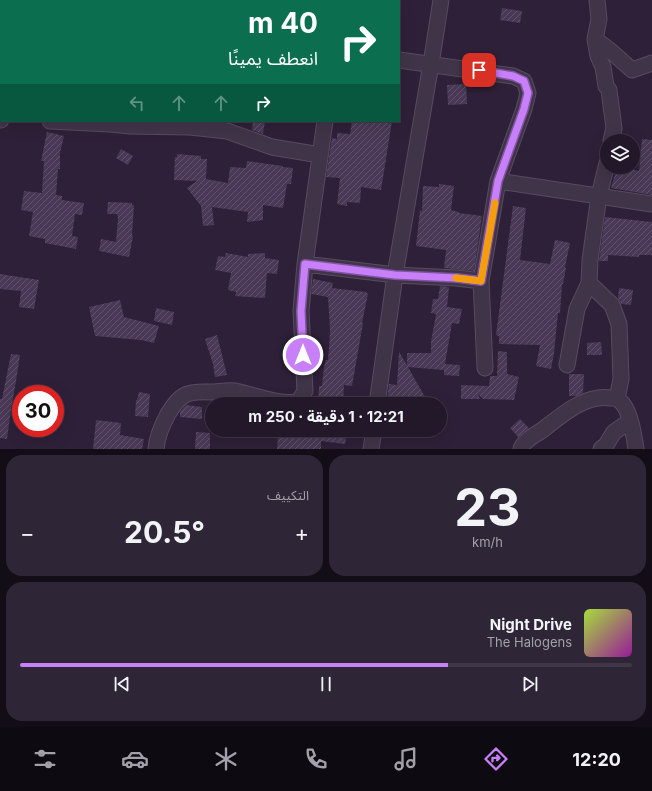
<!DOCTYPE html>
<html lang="ar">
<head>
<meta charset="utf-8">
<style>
	:root { --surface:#22182a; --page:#2e2536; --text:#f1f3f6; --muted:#a2a0a8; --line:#3f3747; --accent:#c880f9 }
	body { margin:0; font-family:Inter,"Noto Sans Arabic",sans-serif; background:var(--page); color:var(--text); direction:rtl; height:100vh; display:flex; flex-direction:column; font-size:15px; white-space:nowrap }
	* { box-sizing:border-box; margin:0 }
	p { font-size:13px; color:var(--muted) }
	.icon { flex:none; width:22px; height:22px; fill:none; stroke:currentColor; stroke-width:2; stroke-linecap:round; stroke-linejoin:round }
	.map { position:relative; height:449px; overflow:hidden; direction:ltr }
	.side { display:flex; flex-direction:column; gap:6px; padding:6px; background:#130d17; flex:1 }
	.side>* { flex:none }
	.guide { position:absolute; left:0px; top:0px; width:400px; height:122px; box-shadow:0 4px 16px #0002,0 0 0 1px var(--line); direction:rtl; background:#0b6e4f; color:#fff; overflow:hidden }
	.controls { position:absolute; left:600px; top:134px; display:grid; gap:8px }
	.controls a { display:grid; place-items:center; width:40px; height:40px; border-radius:50%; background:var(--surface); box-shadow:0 4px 16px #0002,0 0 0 1px var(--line); font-size:20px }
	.speed { position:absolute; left:12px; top:385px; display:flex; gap:8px; font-size:20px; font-weight:700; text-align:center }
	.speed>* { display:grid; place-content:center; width:52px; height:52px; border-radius:50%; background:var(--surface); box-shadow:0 4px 16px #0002,0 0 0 1px var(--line); line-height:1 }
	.speed .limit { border:6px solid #d22; background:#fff; color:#111 }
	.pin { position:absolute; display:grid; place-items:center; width:34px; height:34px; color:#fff; margin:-17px; border-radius:8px; box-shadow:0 2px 6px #0006 }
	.me { position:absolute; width:44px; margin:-22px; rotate:0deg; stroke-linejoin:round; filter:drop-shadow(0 0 3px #0008) }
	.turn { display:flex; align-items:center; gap:14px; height:84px; padding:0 16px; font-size:18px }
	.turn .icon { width:52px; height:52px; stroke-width:2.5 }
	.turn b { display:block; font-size:28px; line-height:34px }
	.lanes { display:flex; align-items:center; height:38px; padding:0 16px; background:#0003; justify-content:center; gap:20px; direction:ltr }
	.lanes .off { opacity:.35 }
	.big { font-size:30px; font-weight:700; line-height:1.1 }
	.side .tile { flex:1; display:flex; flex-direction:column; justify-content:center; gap:6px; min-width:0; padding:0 14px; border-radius:16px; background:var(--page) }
	.side .dial { align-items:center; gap:0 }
	.dial b { font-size:52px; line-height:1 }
	.song { display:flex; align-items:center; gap:12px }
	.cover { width:48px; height:48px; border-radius:6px; background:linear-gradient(135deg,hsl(80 70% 55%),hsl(300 70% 35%)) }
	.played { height:4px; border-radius:2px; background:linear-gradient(90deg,var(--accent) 70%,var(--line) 70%) }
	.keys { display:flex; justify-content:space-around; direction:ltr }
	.heat { display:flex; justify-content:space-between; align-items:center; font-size:22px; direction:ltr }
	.side .tiles { flex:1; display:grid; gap:6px; grid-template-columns:1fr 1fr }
	.tile:last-child { grid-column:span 2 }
	.trip { position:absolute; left:205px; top:397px; width:242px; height:40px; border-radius:20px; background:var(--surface); box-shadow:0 4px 16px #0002,0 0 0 1px var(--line); font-weight:700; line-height:40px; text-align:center; direction:rtl }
	.dock { display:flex; height:64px; justify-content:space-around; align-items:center; background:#0e0a11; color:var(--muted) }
	.dock .icon { width:28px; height:28px }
	.dock .on { color:var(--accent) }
	.dock b { font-size:18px; color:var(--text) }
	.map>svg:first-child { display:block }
	.building { fill:url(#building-hatch) }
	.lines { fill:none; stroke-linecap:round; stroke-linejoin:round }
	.minor-casing { stroke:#584b60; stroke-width:17 }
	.minor { stroke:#403449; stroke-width:15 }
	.route-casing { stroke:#8253a2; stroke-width:10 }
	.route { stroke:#c880f9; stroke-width:7 }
	.slow { stroke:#f59e0b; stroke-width:7 }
</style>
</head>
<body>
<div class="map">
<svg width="652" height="449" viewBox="0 0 652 449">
	<defs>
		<pattern id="building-hatch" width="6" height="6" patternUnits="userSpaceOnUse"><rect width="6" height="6" fill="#493956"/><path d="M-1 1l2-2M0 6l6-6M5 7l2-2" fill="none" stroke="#61536d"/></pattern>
	</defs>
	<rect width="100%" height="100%" fill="#2e2038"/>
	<path class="building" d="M502 8 522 11 520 23 500 20Z
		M466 84 467 104 448 105 447 85Z
		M253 121H265L263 134 252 130Z
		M352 121H392L381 190 361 187 360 203 347 202V206L337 204 340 178 326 177 332 138 337 139V133L350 134Z
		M47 132 64 136 60 153V169H58L56 195 62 196V200L84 203 82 215 75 214 72 236 78 237 76 249 45 243V239L29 236 33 212 21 210 24 191 42 193 44 161H41Z
		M642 139 652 140V195L611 188 617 167H623L639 171Z
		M121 149 133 156 128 165 116 158Z
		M177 154 201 156V159H207L206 179 228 183 230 167 246 168 247 161 283 166V167L293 168 291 184H287L283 208 263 205V220L247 222 248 212 212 207 214 225 203 226 201 206 187 188 197 181 174 180 175 157H177Z
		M439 184 454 186 451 210 459 212V213L482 216 474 271 444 268 446 250 416 246 420 210 422 211 423 186 439 187Z
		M108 202 132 203V205H134L132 235 133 236 129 257 99 251 101 239 116 242 118 218 117 214H107Z
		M513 206 526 208 520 260 550 264 555 240 570 243 565 267 566 268 563 284H562L560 313H558L554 353 551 369 536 366 540 345 499 344V336L496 335Z
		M605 217 652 222V255H639V257L608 255V261H599Z
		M226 253 248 257V254L265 253V258L279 260 277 274 267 273 265 298 235 296 236 292 228 290 231 273 215 270 218 256 225 257Z
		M0 274 39 280 34 309 19 307 21 291 0 289Z
		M313 279 333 283 332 288 366 292 368 294 362 323H363L352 386 344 385 343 404H318L319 386H322L324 367 326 360H328L329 349 330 330 328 297 311 294Z
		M440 286 449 287 447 307 462 309 459 324 452 323 445 364 460 365 459 376 444 375V370L408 367 429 404H393V399L387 400 389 384 397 385 399 352 407 365V353H431V342L436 314 431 313 433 299H438Z
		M619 288 633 290 631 305 621 304 618 298Z
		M120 300 124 317 159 326 154 343 141 340 95 336 89 307Z
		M156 308 174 312 172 325 154 321Z
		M217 335 227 375 215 377 213 364 205 339Z
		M601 342 602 355H587V343Z
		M498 351 507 352V374L519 377 514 400 483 399 478 394 480 399H461V385L489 386 490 376H497Z
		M11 354 20 355 16 381 11 410 7 439 0 438V399H2Z
		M569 374H584L583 393 576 396H569Z
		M139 392 150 394 148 417 135 416 136 400H137Z
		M186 405 202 407V419L180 417V412Z
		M520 419 529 428 518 437 510 428Z
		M96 420 121 423 120 435 144 439 142 449H93Z
		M295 430H347L345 444 321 441V449H277L278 435H295Z
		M196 432 210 433V449H195Z"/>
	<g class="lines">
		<g class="minor-casing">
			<path id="minor" d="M597 0 599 19 595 39 598 56 603 67 606 86 609 90 614 128 611 141
				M342 1V0
				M595 39 613 53 632 70 652 63
				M0 120H1
				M50 121 110 124 130 126 190 127 227 131 272 147 320 155
				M498 181 652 204
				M305 264 395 275 457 278 481 281 498 181 524 109 528 93 524 81 513 76 399 60
				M481 281 485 368
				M589 283 612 305 619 324 621 379 617 399
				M567 365 577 309 589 283 590 260 599 196 607 163
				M377 404 395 275 431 64 441 0
				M156 449C157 437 162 425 168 414 180 394 187 391 210 392 218 392 227 390 235 391 256 395 276 405 298 402L305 391 301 311 305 264 325 121
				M371 449 374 430
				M521 449C523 442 534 435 541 431 561 416 584 394 611 398 613 398 615 398 617 399 630 405 634 436 636 449
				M601 449 606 445 614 432 630 421"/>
		</g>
		<use href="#minor" class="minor"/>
	</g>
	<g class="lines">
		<g class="route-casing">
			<path id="route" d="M303 355 301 311 305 264 395 275 457 278 481 281 498 181 524 109 528 93 524 81 513 76 479 70"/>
		</g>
		<use href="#route" class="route"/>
		<path class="slow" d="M456 278 481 281 495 203"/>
	</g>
</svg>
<div class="controls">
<a><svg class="icon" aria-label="layers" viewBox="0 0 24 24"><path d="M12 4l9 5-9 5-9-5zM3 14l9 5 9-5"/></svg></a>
</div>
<div class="speed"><div class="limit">30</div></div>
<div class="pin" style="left:479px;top:70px;background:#d93025"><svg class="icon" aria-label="arrive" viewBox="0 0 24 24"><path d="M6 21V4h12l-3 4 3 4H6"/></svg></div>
<svg class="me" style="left:303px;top:355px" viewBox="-20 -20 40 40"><circle r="17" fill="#c880f9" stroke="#fff" stroke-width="3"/><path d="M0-11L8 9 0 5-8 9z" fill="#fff"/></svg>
<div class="trip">12:21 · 1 دقيقة · 250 m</div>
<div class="guide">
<div class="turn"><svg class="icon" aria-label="right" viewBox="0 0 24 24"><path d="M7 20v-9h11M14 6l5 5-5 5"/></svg><div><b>40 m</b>انعطف يمينًا</div></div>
<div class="lanes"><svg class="icon off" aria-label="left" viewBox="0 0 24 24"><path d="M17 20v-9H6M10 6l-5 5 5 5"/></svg><svg class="icon off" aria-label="ahead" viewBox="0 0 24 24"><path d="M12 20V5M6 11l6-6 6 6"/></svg><svg class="icon off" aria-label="ahead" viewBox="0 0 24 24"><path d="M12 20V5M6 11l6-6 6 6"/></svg><svg class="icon" aria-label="right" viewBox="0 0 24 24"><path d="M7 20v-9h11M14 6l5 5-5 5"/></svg></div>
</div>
</div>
<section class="side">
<div class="tiles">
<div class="tile dial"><b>23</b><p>km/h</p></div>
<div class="tile"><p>التكييف</p>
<div class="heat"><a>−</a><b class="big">20.5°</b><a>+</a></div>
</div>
<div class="tile">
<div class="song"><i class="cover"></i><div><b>Night Drive</b><p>The Halogens</p></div></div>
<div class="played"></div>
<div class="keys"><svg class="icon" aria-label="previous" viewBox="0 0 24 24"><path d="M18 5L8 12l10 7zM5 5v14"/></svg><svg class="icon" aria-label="pause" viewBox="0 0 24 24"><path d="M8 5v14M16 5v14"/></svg><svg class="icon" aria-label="next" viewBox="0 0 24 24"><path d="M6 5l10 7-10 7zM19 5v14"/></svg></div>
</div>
</div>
</section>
<nav class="dock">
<b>12:20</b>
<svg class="icon on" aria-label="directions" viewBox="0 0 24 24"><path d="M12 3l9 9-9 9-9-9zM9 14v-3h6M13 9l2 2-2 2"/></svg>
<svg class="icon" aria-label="music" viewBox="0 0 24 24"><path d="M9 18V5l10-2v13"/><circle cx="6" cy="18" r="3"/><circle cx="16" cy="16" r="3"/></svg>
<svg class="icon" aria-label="phone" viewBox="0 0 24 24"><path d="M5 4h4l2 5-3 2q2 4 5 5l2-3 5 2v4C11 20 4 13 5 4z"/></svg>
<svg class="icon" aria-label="climate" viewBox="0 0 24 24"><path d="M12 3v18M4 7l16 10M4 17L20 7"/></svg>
<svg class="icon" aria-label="car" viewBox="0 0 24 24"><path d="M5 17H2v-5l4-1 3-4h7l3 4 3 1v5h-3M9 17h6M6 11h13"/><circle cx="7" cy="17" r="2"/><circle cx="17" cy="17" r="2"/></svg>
<svg class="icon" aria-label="filters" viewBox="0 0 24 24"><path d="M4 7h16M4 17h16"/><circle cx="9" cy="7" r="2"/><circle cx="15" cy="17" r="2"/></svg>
</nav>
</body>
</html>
